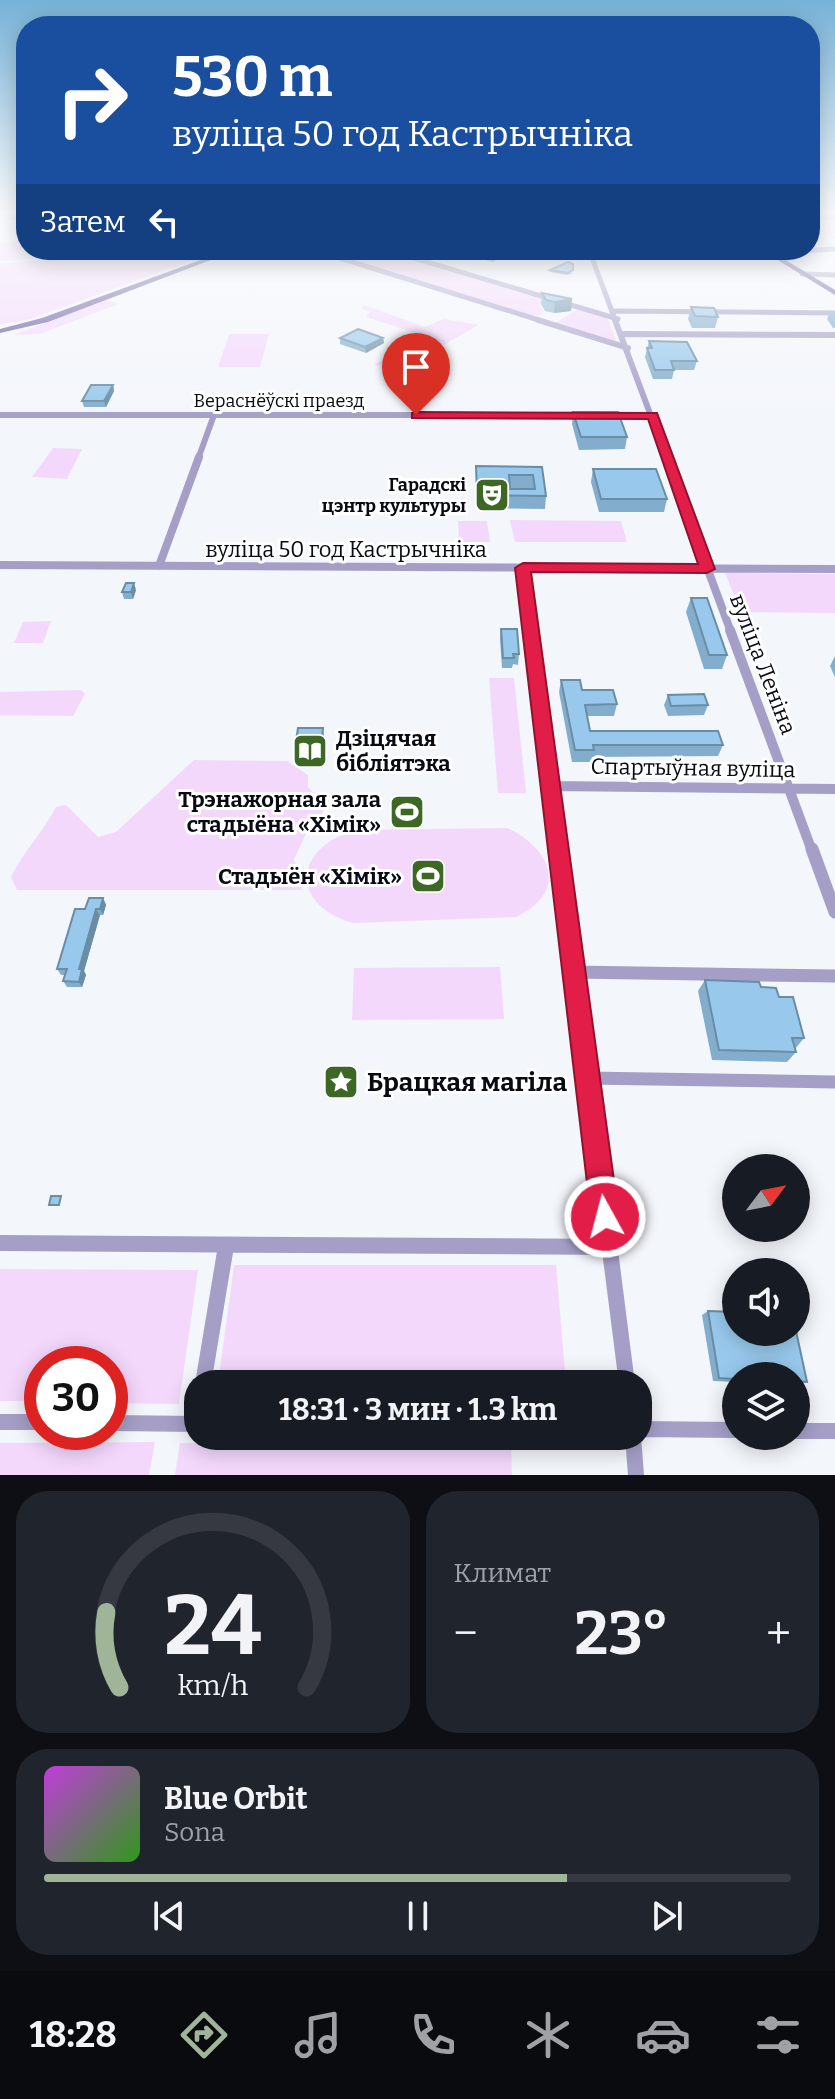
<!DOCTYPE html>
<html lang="ru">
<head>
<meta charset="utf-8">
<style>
	:root { --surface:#171b24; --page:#20242c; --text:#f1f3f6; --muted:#9ea1a6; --line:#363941; --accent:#a0b498 }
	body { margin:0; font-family:Bitter,serif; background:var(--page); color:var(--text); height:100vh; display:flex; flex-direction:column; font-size:30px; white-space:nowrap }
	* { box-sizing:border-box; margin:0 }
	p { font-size:26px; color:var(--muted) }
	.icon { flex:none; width:44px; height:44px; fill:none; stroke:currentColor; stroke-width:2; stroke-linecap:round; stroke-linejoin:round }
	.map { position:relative; height:1475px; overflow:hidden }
	.sheet { display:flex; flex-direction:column; gap:16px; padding:16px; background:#0d0f14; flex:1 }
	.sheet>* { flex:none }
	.guide { position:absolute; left:16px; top:16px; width:804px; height:244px; border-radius:32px; box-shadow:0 4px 20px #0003; background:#1a4fa0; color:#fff; overflow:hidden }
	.needle { width:52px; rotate:58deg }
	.controls { position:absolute; left:722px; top:1154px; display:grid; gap:16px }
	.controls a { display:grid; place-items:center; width:88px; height:88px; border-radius:50%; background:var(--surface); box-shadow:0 4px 20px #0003; font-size:40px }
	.speed { position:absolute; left:24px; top:1346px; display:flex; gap:16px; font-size:40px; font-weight:700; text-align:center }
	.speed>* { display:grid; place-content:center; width:104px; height:104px; border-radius:50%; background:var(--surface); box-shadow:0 4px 20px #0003; line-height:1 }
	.speed .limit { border:12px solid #d22; background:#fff; color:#111 }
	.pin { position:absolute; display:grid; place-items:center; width:68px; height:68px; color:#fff; margin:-82px -34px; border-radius:50% 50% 50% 0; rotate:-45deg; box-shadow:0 0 8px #0007 }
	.pin .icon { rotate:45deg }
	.me { position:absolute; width:88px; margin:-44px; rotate:353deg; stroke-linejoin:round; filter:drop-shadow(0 0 6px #0008) }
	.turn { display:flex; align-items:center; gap:28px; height:168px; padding:0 24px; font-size:36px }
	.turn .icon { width:104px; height:104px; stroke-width:2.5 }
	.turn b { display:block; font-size:56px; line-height:68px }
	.then { display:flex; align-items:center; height:76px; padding:0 24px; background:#0003; gap:16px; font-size:30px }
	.big { font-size:60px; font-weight:700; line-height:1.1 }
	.sheet .card { flex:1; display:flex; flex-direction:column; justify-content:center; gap:12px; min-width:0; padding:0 28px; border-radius:32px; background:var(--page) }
	.sheet .dial { align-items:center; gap:0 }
	.dial svg { height:208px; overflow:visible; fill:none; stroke:var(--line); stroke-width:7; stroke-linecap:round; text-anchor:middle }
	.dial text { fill:var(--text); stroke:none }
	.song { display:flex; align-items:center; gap:24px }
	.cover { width:96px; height:96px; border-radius:12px; background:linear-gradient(135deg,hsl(290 70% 55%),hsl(110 70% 35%)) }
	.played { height:8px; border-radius:4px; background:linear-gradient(90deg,var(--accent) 70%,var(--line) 70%) }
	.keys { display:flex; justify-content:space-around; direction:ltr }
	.heat { display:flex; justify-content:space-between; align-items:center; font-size:44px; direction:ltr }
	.sheet .tiles { flex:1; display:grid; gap:16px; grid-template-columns:1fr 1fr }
	.card:last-child { grid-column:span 2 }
	.trip { position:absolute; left:184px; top:1370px; width:468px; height:80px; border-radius:32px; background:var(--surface); box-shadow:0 4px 20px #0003; font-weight:700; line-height:80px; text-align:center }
	.menu { display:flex; height:128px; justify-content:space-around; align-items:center; background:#090b0e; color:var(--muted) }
	.menu .icon { width:56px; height:56px }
	.menu .selected { color:var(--accent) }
	.menu b { font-size:36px; color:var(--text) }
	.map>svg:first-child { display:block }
	.green { fill:#f3d8fc }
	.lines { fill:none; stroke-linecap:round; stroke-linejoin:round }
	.minor-far5 { stroke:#a59fc8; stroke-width:5 }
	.minor-far4 { stroke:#a59fc8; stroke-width:6 }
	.minor-far3 { stroke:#a59fc8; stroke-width:8 }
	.minor-far2 { stroke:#a59fc8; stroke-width:10 }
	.minor-far1 { stroke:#a59fc8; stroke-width:13 }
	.minor { stroke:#a59fc8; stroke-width:16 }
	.major { fill:#65559d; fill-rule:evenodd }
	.wall { fill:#83adcc }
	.shaded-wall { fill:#6a8da6 }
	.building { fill:#98c9ed; stroke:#6a8da6; stroke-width:2; fill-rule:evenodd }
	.route { fill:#e11d48; stroke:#92132f; stroke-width:2 }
	.labels { text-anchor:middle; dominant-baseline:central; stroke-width:6; stroke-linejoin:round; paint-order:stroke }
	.far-street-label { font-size:18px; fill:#080b13; stroke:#fff }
	.far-poi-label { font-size:18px; font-weight:bold; fill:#080b13; stroke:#fff; text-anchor:end }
	.street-label { font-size:22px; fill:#080b13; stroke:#fff }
	.poi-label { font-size:22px; font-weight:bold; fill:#080b13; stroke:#fff; text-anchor:end }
	.near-poi-label { font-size:26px; font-weight:bold; fill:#080b13; stroke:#fff; text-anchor:start }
</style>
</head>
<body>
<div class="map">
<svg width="835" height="1475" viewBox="0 0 835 1475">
	<rect width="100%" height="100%" fill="#f3f6fb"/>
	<path class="green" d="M26 241V250H147L0 261V243Z
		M173 250H220L28 320 0 324V264Z
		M319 250H384L553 303 539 304 544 312 539 316 522 313Z
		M106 300 118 304 40 334 13 335Z
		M364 305 425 327 444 319 479 325 440 347 441 371 374 365 425 336 366 317 370 312 361 308Z
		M578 309 607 317 617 342 555 323Z
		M229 334H269L260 367H218Z
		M53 448 82 449 67 479 32 477Z
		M510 520 621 521 627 542H515Z
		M458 521H487L490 542H459Z
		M725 573 835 574V613L741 612Z
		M51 621 43 643H14L23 622Z
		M489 678H514L526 793H498Z
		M80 690 85 694 73 716 0 715V692Z
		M194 760 287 761 308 775V787L324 803 322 815 312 821 294 859 302 890H17L11 877C23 852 43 832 56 807L66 805 98 837 116 832Z
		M507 828C553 849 568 892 516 917L353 923C287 904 295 846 357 830Z
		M500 967 504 1019 352 1020 354 968Z
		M234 1265H556L566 1384H218Z
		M0 1269 198 1270 179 1404 110 1403V1364H42V1401H0Z
		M155 1442 149 1475H0V1443Z
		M180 1443 511 1448 512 1475H175Z"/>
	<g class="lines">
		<path class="minor-far5" d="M810 218 835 217
			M314 250 545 322
			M387 250 618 319
			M589 250 616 322
			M768 253 835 249
			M802 274 835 275
			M614 311 835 313"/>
		<path class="minor-far4" d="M538 320 628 348
			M615 320 667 459
			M623 334 835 335
			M0 415H583
			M607 415 653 416
			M198 459 214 415"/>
		<path class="minor-far3" d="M666 457 731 632
			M0 565 835 569
			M159 566 199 457
			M523 568 531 632"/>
		<path class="minor-far2" d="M531 630 559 851
			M730 630 812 851
			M550 786 835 789"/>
		<path class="minor-far1" d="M559 849 594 1127
			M812 849 835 912
			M574 972 835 976
			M587 1078 835 1082"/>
		<path class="minor" d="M594 1125 627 1384
			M0 1243 609 1247
			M203 1384 226 1246
			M0 1422H42
			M110 1423 198 1424
			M638 1429 736 1430
			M796 1431H835
			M633 1436 636 1475"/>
		<path class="major" d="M228 250H237L48 322 0 333V329L42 318Z
			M761 250H769L835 290V295Z"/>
	</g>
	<path class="wall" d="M0 212H26V218L13 220 0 215Z
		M456 250H516L492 262 456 252Z
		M550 270 573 273 567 275 550 272Z
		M542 293 572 299 571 311 554 313 545 311 541 304Z
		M691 307 718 317 715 328H692L688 319Z
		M830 311H835V328H833L827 319Z
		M340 338H383L384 343 366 353 340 344Z
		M649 341 697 361 694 370H674L672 379H653L645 357Z
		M113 385 114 391 106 407H84L82 401Z
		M573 412 627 437 625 449 579 450 572 424Z
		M476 466 542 467 546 496 545 509 476 508Z
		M593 469 667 499 664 512H599L591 482Z
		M136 590 133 599H124L122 592Z
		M691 598 727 655 722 669H704L686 612Z
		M501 629 519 654 518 665 513 664 512 668H502L500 639Z
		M835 656V677L830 666Z
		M561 680 617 704 614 716H587L590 731 723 745 718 756 592 757 591 762H572L559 692Z
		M668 695 708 705 704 715 668 716 664 705Z
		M324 738 321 764H296L294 754Z
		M103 898 106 905 103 915H100L84 971 86 975 82 987H67L63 981 65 975H61L57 969 85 909Z
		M705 980 761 987 779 997 804 1038 795 1049 796 1052 787 1062 712 1060 698 991Z
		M708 1311 807 1382 796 1384V1376H736V1382L713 1381 702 1315Z"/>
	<path class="shaded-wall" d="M11 212H26V218L13 220Z
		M501 250H516L492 262V254Z
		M572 299 571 311 554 313 555 302Z
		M383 338 384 343 366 353 365 347Z
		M113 385 114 391 106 407 104 401Z
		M134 583 136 590 133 599 131 592Z
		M323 728 324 738 321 764 320 754Z
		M103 898 106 905 103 915 100 909Z
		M96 909 100 915 84 971 86 975 82 987 79 982V969Z"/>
	<path class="building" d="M476 250H501L492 254Z
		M568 262 573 264V270L568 273 550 270Z
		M542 293 572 299 555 302 546 300Z
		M691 307 714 308 718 317 695 316Z
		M358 329 383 338 365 347 340 338Z
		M649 341 687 342 697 361H671L674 370H655L647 348H652Z
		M91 385H113L104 401H82Z
		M573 412H618L627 437H581Z
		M476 466 542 467 546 496 477 495ZM509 475H533L535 489H510Z
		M593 469H656L667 499H601Z
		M126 583H134L131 592H122Z
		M691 598H707L727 655H709Z
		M501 629H517L519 654H513L514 658H503Z
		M561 680H580L582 690H613L617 704 585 705 590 731H718L723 745H593L594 750H575Z
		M704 694 708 705 671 706 668 695Z
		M298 728H323L320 754H294Z
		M89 898H103L100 909H96L79 969H82L79 982 63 981 67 969H57L75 909H85Z
		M705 980 759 982 761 987 776 988 779 997H793L804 1038H792L796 1052 719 1050Z
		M51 1196H61L59 1205H49Z
		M708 1311 736 1312V1332H796V1331L807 1382 796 1381V1376H736V1379L719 1378Z"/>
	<linearGradient id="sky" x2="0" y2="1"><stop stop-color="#76b2d7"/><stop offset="0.51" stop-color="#fafbfd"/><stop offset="1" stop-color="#fafbfd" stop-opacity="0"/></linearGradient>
	<rect width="835" height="419" fill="url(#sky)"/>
	<path class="route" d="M416 412 657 413 715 569 707 573 531 572 619 1217 615 1227 605 1231 595 1227 591 1217 515 568 523 563 698 564 648 419 412 418V413Z"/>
	<defs>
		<g id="theatre-square" transform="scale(1.8)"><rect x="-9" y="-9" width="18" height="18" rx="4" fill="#3c6724" stroke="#fff"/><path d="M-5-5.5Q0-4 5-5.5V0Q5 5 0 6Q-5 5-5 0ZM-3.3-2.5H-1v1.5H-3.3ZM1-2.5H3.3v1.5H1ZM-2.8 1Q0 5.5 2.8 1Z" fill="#fff"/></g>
		<g id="library-square" transform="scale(1.8)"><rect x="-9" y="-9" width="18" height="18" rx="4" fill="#3c6724" stroke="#fff"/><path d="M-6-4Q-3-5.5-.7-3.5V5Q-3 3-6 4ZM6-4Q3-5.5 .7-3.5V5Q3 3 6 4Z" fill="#fff"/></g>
		<g id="stadium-square" transform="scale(1.8)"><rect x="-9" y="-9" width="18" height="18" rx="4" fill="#3c6724" stroke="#fff"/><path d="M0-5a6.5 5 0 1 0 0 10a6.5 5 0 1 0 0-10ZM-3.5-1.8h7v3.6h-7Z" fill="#fff"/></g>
		<g id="sight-square" transform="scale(1.8)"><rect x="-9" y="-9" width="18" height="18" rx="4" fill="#3c6724" stroke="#fff"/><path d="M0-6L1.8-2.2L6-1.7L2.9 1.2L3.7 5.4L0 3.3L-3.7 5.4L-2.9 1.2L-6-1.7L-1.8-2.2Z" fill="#fff"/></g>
	</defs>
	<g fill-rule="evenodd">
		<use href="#theatre-square" x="492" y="495"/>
		<use href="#library-square" x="310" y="751"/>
		<use href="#stadium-square" x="407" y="812"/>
		<use href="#stadium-square" x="428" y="876"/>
		<use href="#sight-square" x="341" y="1082"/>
	</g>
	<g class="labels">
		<g class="far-street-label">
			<text x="279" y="401">Вераснёўскі праезд</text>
		</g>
		<g class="far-poi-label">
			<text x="466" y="485">Гарадскі<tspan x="466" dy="21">цэнтр культуры</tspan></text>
		</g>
		<g class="street-label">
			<text x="346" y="549">вуліца 50 год Кастрычніка</text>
			<text transform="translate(763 664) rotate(69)">вуліца Леніна</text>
			<text transform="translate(693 768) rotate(1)">Спартыўная вуліца</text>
		</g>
		<g class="poi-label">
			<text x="336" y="738" text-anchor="start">Дзіцячая<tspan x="336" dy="25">бібліятэка</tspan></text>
			<text x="381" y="799">Трэнажорная зала<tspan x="381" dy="25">стадыёна «Хімік»</tspan></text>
			<text x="402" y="876">Стадыён «Хімік»</text>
		</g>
		<g class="near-poi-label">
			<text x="367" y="1082">Брацкая магіла</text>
		</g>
	</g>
</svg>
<div class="controls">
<a><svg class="needle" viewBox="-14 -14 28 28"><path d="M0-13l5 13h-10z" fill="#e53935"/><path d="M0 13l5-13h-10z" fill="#9ea1a6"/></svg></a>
<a><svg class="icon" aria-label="sound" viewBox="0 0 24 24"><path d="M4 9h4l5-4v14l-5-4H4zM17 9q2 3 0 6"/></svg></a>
<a><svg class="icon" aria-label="layers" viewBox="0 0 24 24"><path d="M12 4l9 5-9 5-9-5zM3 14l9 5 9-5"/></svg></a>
</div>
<div class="speed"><div class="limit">30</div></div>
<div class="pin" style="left:416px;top:415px;background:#d93025"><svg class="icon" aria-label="arrive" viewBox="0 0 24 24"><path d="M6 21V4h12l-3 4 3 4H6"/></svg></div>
<svg class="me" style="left:605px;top:1217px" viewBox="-20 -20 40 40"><circle r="17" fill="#e11d48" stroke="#fff" stroke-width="3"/><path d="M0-11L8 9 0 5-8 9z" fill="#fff"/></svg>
<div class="trip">18:31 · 3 мин · 1.3 km</div>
<div class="guide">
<div class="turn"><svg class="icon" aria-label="right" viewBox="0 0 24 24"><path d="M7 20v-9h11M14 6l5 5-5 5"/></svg><div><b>530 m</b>вуліца 50 год Кастрычніка</div></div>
<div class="then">Затем<svg class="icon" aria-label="left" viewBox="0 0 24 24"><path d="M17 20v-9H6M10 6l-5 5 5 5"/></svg></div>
</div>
</div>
<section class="sheet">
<div class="tiles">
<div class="card dial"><svg viewBox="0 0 100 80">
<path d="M14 69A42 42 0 1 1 86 69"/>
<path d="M14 69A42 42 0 0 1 9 40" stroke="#a0b498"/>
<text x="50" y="56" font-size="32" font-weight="700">24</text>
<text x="50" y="72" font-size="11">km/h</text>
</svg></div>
<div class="card"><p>Климат</p>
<div class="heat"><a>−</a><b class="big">23°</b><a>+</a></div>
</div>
<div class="card">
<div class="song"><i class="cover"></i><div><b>Blue Orbit</b><p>Sona</p></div></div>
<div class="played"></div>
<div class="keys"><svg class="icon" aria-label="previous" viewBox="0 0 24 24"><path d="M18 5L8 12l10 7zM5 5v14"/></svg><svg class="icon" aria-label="pause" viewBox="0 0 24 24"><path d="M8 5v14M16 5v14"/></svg><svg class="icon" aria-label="next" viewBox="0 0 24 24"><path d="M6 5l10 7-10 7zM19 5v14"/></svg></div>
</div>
</div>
</section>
<nav class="menu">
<b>18:28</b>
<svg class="icon selected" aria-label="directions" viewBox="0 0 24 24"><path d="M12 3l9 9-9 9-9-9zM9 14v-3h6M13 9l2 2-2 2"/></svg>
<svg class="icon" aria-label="music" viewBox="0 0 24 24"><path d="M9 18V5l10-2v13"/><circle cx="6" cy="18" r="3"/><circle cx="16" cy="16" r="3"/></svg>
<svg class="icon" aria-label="phone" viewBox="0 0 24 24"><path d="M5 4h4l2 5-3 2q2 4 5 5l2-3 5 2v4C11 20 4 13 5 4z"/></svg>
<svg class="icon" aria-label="climate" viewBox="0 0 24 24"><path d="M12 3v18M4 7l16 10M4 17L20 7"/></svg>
<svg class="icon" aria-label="car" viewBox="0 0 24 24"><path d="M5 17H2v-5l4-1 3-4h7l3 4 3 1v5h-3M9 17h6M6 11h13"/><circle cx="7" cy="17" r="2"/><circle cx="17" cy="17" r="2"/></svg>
<svg class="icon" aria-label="filters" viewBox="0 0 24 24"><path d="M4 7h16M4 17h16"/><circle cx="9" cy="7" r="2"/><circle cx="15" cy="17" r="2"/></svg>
</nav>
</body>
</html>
